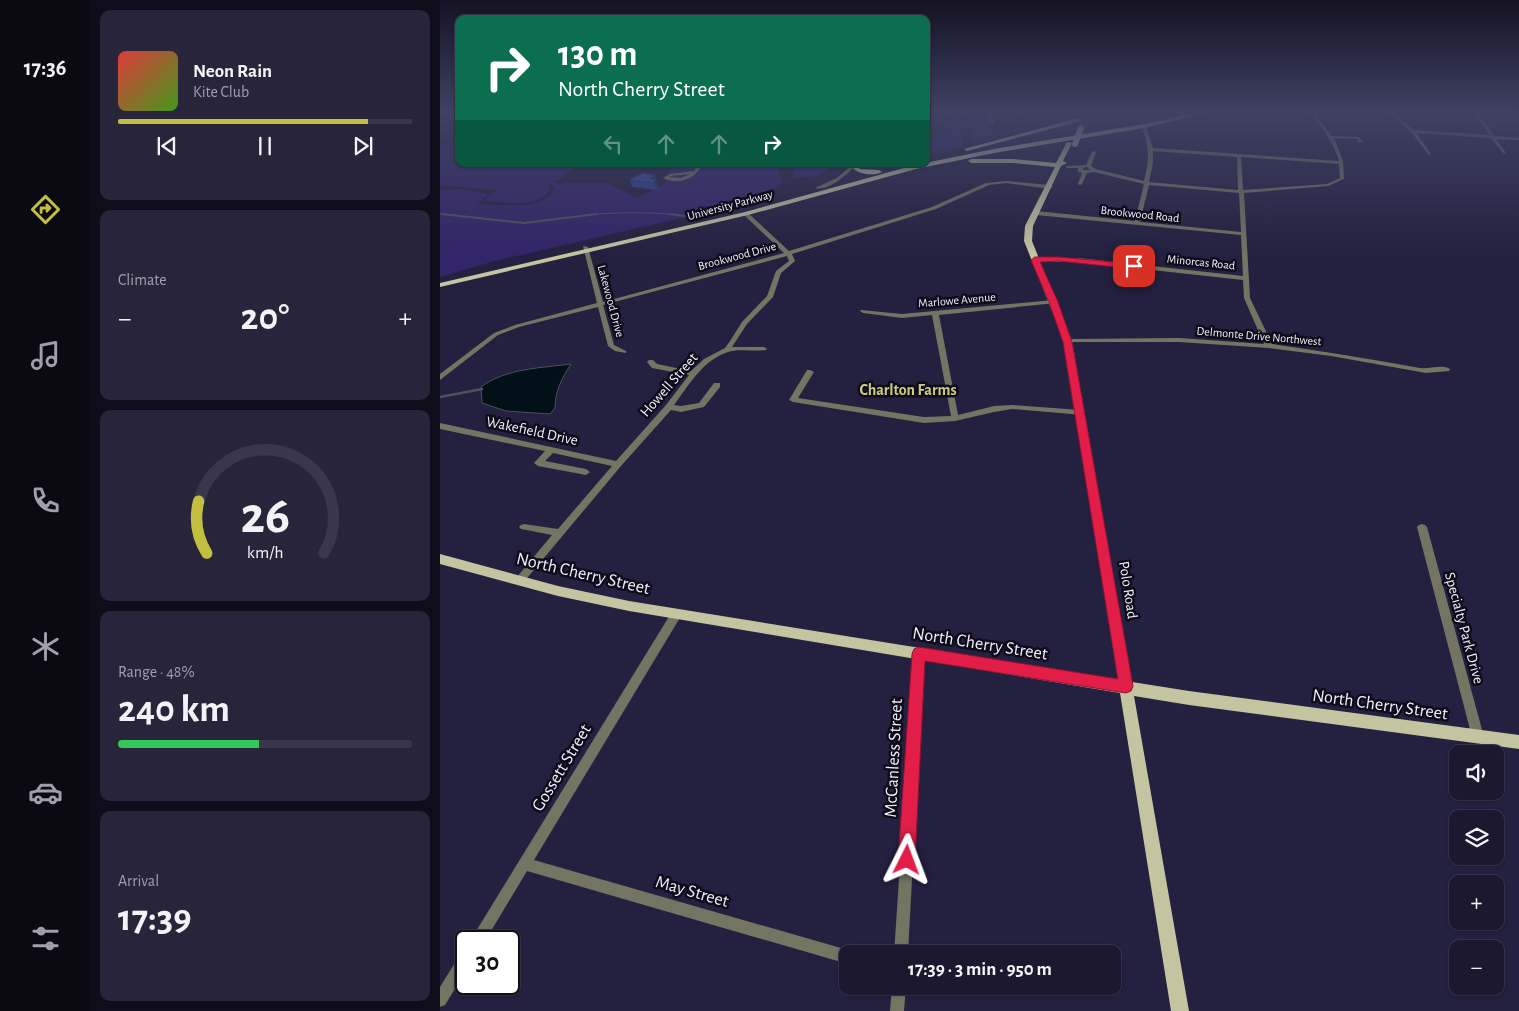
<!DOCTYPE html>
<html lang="en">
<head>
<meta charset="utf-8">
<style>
	:root { --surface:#1b182f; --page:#28253b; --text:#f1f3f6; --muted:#a0a0aa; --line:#39374b; --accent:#c1be40 }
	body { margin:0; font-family:"Alegreya Sans",sans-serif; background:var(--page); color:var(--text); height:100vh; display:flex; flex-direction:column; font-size:19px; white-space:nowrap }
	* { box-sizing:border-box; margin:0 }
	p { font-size:16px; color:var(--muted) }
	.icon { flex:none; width:28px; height:28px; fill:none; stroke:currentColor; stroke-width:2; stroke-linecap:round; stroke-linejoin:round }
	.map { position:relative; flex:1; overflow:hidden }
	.drawer { display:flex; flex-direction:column; gap:10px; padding:10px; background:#0f0d1a; width:350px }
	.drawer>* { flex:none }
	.banner { position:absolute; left:15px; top:15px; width:475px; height:152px; border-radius:10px; box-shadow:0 1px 4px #0004,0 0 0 1px var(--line); background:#0b6e4f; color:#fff; overflow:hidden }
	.controls { position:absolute; left:1009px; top:745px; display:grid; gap:10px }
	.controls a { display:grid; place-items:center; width:55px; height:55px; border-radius:10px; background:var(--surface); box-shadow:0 1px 4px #0004,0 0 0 1px var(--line); font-size:25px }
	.speed { position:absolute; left:15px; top:930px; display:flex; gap:10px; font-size:25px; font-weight:700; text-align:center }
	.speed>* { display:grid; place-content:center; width:65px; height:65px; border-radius:50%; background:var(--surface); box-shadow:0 1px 4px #0004,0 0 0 1px var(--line); line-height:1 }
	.speed .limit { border:2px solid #111; border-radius:8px; background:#fff; color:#111 }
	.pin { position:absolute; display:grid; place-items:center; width:42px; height:42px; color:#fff; margin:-21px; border-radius:10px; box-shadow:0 2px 8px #0006 }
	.me { position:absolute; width:55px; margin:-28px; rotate:3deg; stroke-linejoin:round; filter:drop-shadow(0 0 4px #0008) }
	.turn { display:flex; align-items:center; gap:18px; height:105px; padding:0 20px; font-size:22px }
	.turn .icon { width:65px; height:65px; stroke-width:2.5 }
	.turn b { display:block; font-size:35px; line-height:42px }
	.lanes { display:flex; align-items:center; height:48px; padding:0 20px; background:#0003; justify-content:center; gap:25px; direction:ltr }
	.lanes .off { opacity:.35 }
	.big { font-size:38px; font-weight:700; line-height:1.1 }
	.drawer .tile { flex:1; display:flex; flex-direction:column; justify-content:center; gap:8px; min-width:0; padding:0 18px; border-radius:10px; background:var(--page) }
	.drawer .dial { align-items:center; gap:0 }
	.dial svg { height:130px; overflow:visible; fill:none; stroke:var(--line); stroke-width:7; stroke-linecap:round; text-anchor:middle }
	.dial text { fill:var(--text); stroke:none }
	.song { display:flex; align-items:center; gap:15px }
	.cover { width:60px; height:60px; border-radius:8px; background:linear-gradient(135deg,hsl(0 70% 55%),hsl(100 70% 35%)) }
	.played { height:5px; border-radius:2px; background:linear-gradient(90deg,var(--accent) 85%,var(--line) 85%) }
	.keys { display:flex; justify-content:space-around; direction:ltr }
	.heat { display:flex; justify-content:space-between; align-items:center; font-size:28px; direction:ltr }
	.charge { height:8px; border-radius:4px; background:linear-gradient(90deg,#34c759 48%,var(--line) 0) }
	.trip { position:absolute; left:399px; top:945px; width:282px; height:50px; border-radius:10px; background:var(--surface); box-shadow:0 1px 4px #0004,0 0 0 1px var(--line); font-weight:700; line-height:50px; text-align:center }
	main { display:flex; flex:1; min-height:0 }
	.tabs { display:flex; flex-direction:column; width:90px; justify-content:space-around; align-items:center; background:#0b0a13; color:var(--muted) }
	.tabs .icon { width:35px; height:35px }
	.tabs .active { color:var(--accent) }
	.tabs b { font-size:22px; color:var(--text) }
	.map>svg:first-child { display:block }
	.green { fill:#332569 }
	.water { fill:#021118; stroke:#4a545d }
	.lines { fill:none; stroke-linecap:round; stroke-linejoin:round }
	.stream-far2 { stroke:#4a545d; stroke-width:1 }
	.stream-far1 { stroke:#4a545d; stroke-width:2 }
	.stream { stroke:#4a545d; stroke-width:2.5 }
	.minor { fill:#747463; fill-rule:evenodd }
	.major { fill:#c4c4a0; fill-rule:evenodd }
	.major-bridge { stroke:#c4c4a0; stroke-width:6 }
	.wall { fill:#2e4389 }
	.shaded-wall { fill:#25376f }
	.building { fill:#354e9f; stroke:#25376f }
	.route { fill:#e11d48; stroke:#92132f }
	.labels { text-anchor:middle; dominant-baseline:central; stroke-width:5; stroke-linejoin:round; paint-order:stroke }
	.far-street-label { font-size:12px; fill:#f1f1fd; stroke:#0e0c1a }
	.street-label { font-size:15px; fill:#f1f1fd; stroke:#0e0c1a }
	.neighbourhood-label { font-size:16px; font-weight:bold; fill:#cdcc7e; stroke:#0e0c1a }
	.near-street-label { font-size:18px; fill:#f1f1fd; stroke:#0e0c1a }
</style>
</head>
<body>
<main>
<nav class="tabs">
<b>17:36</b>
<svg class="icon active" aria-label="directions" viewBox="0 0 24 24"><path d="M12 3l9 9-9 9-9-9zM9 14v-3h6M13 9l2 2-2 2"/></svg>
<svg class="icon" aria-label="music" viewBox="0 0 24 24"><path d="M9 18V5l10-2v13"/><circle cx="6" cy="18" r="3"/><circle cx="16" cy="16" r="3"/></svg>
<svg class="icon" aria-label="phone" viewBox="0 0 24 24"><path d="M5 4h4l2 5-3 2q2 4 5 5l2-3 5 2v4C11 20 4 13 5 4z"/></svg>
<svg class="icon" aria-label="climate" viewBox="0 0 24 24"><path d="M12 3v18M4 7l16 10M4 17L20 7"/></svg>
<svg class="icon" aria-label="car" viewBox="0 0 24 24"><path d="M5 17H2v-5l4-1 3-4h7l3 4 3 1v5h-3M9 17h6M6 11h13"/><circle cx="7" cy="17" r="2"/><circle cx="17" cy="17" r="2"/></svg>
<svg class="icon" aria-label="filters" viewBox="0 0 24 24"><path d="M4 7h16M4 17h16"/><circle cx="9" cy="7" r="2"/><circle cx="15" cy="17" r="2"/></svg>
</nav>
<section class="drawer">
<div class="tile">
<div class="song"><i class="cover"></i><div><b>Neon Rain</b><p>Kite Club</p></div></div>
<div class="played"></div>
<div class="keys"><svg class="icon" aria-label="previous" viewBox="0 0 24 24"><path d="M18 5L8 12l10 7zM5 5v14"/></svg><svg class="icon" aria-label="pause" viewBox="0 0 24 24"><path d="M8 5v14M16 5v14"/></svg><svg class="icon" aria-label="next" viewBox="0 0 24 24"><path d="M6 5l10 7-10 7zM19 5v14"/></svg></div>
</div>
<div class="tile"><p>Climate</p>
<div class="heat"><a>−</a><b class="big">20°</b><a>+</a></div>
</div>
<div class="tile dial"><svg viewBox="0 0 100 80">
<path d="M14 69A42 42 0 1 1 86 69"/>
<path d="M14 69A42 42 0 0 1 9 37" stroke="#c1be40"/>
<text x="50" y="56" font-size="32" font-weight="700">26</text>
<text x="50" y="72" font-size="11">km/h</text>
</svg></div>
<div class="tile"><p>Range · 48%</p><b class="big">240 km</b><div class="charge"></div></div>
<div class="tile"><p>Arrival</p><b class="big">17:39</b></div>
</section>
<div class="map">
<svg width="1079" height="1011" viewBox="0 0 1079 1011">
	<rect width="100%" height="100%" fill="#24203f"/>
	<path class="green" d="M533 113H549L550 130 584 129 531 144Z
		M509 119H522L520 133 523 137 522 146 486 155V133L487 136 495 139 510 130 505 120Z
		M19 143V164H141L114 183H167L197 198 226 183 231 164H312L338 166 342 183 324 199 55 261 0 277V190L19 189 49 194 37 204C60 204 105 212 115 188L111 184H107L110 189C100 210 64 202 44 201L56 190 0 185V145Z
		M353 164H396L377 176 353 178Z"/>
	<path class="water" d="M131 364C122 378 115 391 115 408L110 414 66 411 42 403 41 387C66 368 102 368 131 364Z"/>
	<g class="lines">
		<path class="stream-far2" d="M0 214 14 215
			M147 215C178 212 209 212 240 215"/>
		<path class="stream-far1" d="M2 214 84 223 157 214
			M229 214 245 216"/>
		<path class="stream" d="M0 397 42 389"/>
		<path class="minor" d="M0 113H4L0 115Z
			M549 113H553L554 125 550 124Z
			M869 113H874L892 136 919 137 923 142 919 143 917 139 894 138 903 161 904 179 888 186 804 193 810 298 832 344C881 351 931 359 980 368 989 369 1003 364 1010 369L1009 371 986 373 891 356 829 348 739 342H626V340L628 339 739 338 824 344 804 298 803 280 639 262H595L592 260 595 258H639L803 276 801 235 596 215 593 213 596 211 695 221 704 184 654 172 647 173 642 184 640 185 638 184 642 173 638 172V168H627L625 167 627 166 646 165 652 152 654 151 656 152 651 166 656 169 704 181C710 156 709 150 702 126L704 125 706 126 713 148 899 161C893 142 883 128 869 113ZM713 151 797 157 798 190 709 182 713 163ZM801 157 899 164 900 178 887 184 803 190ZM647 167 650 170H643V168ZM709 185 799 193 801 232 700 222Z
			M949 113H954L974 130 1050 135 1034 113H1038L1054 136 1079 138V140L1056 139 1066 153 1064 154 1051 138 976 133 991 154 989 155 971 132Z
			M258 164H262C256 180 237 185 223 178L230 174 254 171ZM250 174 241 178 229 177 231 176Z
			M413 164H417C409 173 388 192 375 188L397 178Z
			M566 181 610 185 613 187 610 189 566 183 549 185 496 209 352 254 355 261 341 273 333 297 307 324 292 347H324L327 349 326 350C315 352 298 348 288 352 263 360 249 385 234 405L241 406 259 403 274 383H280V387L264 407 241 412 231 410 181 466 83 583 80 584 77 583 75 580 77 577 112 535 81 529 79 527 81 525 84 524 118 529 172 466 113 453 105 461 146 469 150 472 146 475 98 466 94 463 105 451 0 429V423L176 461 226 405 249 375 212 368 207 362 209 360H213L217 364 251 371 264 359 285 348 290 341 302 322 327 296 336 271 349 261 347 256 163 305 174 345 186 351V353L175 351 168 346 158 307 79 327 58 335 0 380V374L54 333 75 325 157 303 143 246 148 247 163 302 344 253 304 215V213H308L349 251 492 207 546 183Z
			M614 300 616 301V303L499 315 518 415 554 406 572 405 640 410 643 411 644 413 643 415 572 409 554 412 515 421 484 423 353 402 349 400 367 370H370L374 372 358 398 484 417 511 416 492 315 462 318 423 313 420 311 421 310 462 314Z
			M982 524 985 525 987 527 1044 737 1042 741 1038 743 1034 741 1032 737 977 527 979 525Z
			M237 609 241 610 242 613 241 616 94 860 408 950 414 954H408V964L87 871 45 941H30L233 610Z
			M479 649 483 651 484 654 468 954H454L474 654 475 651Z
			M26 951V971L5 1005 0 1007V987L21 953Z
			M452 986H466L464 1011H450Z"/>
		<path class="major" d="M755 113H766L704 128 554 153 476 169 308 215 0 287V283L305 212 475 165 554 149 704 124Z
			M639 118 641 121 527 151 524 149Z
			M627 142 632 143 623 161 627 163 621 166 593 226 592 241 632 341 692 682 749 691 1079 735V749L749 705 694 696 749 1011H731L680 693 189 611 118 596 0 564V554L118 586 189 601 678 680 624 341 584 241 585 226 615 167 573 163H531L528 161 531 159H573L616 163Z
			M412 165H416L420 169 439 170 442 172C434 176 418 175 412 167Z"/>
		<path class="major-bridge" d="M635 144 641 128"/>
	</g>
	<path class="wall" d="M505 113H530V114L505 115Z
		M215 176 218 186 217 190 192 187 190 181 191 180 190 179Z"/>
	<path class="shaded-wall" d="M215 176 218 186 217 190 214 183 210 178Z"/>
	<path class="building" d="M204 173 215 176 210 178 215 180 214 183 190 181 193 179H190Z"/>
	<linearGradient id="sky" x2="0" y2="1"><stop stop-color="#141223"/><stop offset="0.44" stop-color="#3f4263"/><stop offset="1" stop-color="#3f4263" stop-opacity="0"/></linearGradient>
	<rect width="1079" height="255" fill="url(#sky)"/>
	<path class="route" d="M619 257 694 264 698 266 694 269 619 261 600 262 618 302 632 342 693 686 691 691 686 693 485 661 475 860 473 866 467 868 461 866 458 860 472 654 474 649 479 647 678 679 623 342 609 302 591 260 595 257Z"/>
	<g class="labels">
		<g class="far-street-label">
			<text transform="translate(290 205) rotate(-15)">University Parkway</text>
			<text transform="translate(700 214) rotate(6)">Brookwood Road</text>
			<text transform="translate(297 256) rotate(-15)">Brookwood Drive</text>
			<text transform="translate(761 262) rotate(6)">Minorcas Road</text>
			<text transform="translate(517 300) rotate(-5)">Marlowe Avenue</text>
			<text transform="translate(171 301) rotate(75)">Lakewood Drive</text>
			<text transform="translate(819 336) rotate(5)">Delmonte Drive Northwest</text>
		</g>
		<g class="street-label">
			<text transform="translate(229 385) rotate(-49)">Howell Street</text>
			<text transform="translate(92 431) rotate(12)">Wakefield Drive</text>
			<text transform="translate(688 590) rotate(81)">Polo Road</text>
			<text transform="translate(1024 628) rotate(75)">Specialty Park Drive</text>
		</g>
		<g class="neighbourhood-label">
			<text x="468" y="390">Charlton Farms</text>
		</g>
		<g class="near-street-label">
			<text transform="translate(143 574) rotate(13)">North Cherry Street</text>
			<text transform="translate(540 644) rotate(9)">North Cherry Street</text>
			<text transform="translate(940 705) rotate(8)">North Cherry Street</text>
			<text transform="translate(454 758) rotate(-87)">McCanless Street</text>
			<text transform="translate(122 768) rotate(-59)">Gossett Street</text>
			<text transform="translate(252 892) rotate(16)">May Street</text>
		</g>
	</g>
</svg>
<div class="controls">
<a><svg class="icon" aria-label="sound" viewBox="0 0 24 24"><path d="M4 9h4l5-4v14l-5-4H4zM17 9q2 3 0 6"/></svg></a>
<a><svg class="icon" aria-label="layers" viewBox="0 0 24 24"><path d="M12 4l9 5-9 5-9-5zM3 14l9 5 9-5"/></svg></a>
<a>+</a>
<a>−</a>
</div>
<div class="speed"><div class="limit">30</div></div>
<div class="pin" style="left:694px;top:266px;background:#d93025"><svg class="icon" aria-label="arrive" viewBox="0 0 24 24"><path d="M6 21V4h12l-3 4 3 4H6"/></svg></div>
<svg class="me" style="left:467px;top:860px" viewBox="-20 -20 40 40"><path d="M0-17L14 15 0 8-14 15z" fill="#e11d48" stroke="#fff" stroke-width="4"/></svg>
<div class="trip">17:39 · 3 min · 950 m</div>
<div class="banner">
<div class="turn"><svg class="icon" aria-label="right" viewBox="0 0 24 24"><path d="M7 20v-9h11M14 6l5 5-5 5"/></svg><div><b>130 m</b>North Cherry Street</div></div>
<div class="lanes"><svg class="icon off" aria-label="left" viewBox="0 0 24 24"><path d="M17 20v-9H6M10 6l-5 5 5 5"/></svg><svg class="icon off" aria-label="ahead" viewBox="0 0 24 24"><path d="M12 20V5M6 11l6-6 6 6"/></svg><svg class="icon off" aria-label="ahead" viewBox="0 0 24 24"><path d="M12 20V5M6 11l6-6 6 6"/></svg><svg class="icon" aria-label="right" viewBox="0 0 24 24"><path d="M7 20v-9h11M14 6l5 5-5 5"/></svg></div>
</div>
</div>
</main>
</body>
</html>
